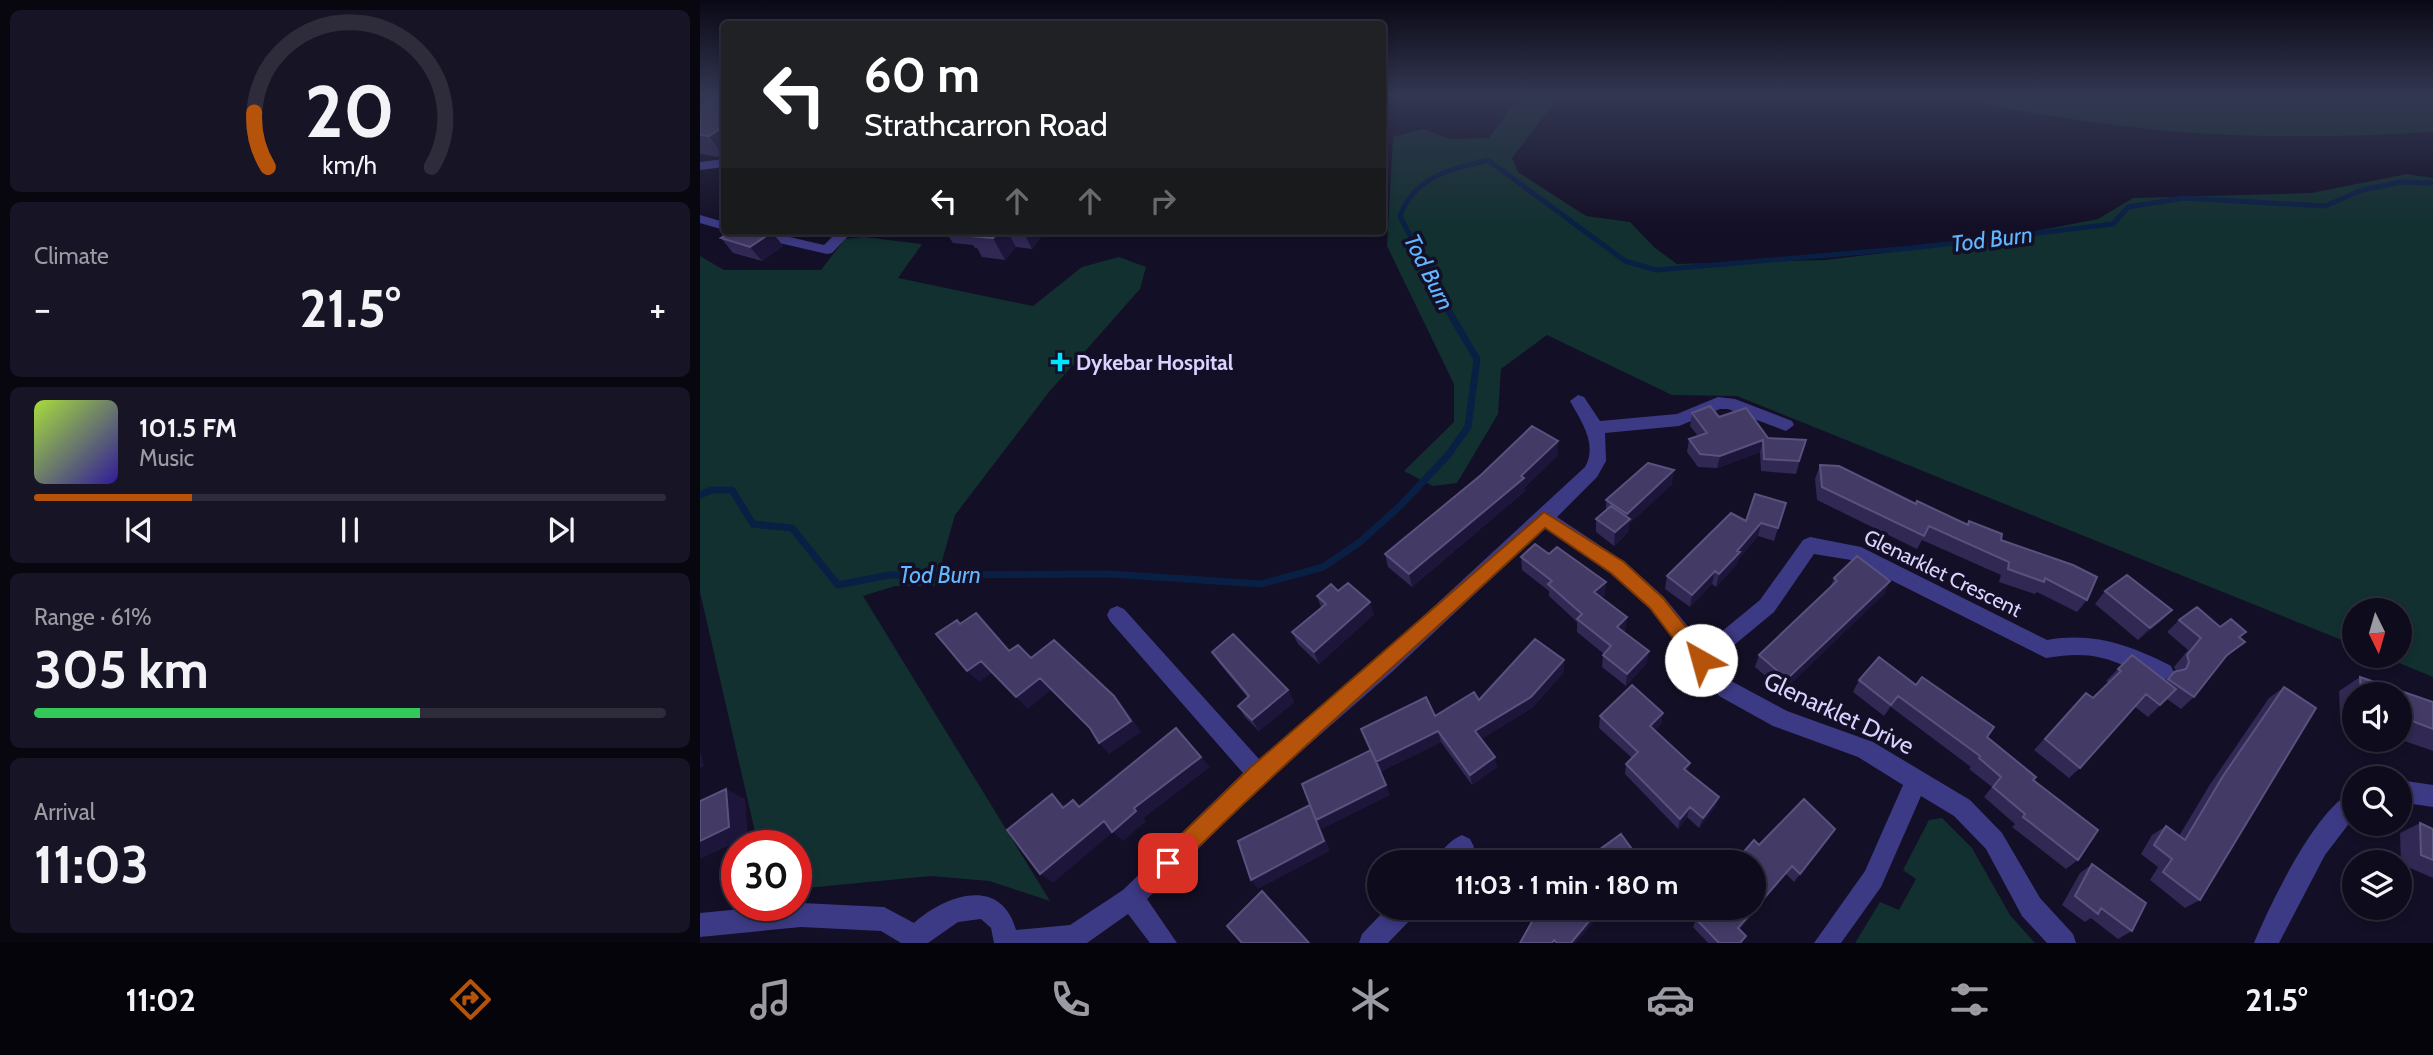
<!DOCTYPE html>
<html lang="en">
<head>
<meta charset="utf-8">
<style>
	:root { --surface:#0e0b1c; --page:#171425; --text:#f1f3f6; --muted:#9b9ba3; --line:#2e2b3b; --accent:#b45309 }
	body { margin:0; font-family:Cabin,sans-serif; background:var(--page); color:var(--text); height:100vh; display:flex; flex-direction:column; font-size:26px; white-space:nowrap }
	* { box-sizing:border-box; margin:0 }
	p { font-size:23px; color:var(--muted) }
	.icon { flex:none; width:38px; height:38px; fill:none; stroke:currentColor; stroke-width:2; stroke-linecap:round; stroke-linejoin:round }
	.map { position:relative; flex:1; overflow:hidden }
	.side { display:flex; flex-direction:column; gap:10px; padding:10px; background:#08060f; width:700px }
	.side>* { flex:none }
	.banner { position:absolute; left:21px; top:21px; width:665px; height:214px; border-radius:7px; box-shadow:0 4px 10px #0003,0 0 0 2px var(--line); background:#202124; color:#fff; overflow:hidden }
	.needle { width:46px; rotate:175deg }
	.controls { position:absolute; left:1642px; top:598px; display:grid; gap:14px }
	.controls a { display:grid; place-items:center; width:70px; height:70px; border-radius:50%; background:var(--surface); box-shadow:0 4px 10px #0003,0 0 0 2px var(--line); font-size:35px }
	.speed { position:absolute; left:21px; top:830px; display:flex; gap:14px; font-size:35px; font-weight:700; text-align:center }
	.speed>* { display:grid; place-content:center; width:91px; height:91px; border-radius:50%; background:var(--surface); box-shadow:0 4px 10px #0003,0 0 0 2px var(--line); line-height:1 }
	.speed .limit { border:10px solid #d22; background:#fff; color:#111 }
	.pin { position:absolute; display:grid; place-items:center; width:60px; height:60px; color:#fff; margin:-30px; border-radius:14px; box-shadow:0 4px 10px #0006 }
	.me { position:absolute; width:77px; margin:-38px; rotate:322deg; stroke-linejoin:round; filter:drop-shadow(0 0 5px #0008) }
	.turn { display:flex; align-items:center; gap:24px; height:147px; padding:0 28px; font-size:32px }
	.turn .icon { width:91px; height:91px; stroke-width:2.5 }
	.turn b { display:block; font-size:49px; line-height:60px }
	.lanes { display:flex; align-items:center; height:66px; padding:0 28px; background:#0003; justify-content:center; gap:35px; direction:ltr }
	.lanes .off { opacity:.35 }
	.big { font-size:52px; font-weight:700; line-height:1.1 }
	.side .widget { flex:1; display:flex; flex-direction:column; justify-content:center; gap:10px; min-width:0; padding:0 24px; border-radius:10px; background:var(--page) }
	.side .dial { align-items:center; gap:0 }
	.dial svg { height:182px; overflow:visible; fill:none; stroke:var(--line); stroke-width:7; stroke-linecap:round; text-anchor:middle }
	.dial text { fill:var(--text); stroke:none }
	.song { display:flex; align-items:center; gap:21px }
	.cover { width:84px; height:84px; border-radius:10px; background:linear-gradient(135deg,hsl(80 70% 55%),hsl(250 70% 35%)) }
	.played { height:7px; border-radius:4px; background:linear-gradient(90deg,var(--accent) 25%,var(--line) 25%) }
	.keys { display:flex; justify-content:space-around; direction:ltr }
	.heat { display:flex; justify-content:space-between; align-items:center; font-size:38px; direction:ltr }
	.charge { height:10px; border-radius:5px; background:linear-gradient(90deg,#34c759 61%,var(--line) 0) }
	.trip { position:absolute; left:667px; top:850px; width:399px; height:70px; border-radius:35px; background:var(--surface); box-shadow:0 4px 10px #0003,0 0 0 2px var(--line); font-weight:700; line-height:70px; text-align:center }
	.tab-bar { display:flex; height:112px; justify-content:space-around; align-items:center; background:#06040b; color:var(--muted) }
	.tab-bar .icon { width:49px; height:49px }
	.tab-bar .active { color:var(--accent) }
	.tab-bar b { font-size:32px; color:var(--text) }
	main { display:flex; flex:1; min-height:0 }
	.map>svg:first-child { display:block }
	.green { fill:#12302f }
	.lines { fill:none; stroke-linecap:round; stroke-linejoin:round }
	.stream-far1 { stroke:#0a1f44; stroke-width:5 }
	.stream { stroke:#0a1f44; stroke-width:7 }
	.minor { fill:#3d3a85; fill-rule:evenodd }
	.wall { fill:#312854 }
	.shaded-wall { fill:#1d163a }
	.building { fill:#433a66; stroke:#5a527e; stroke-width:2 }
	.route { fill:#b45309; stroke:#753606; stroke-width:2 }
	.poi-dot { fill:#00e5ff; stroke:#130f26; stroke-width:2.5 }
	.labels { text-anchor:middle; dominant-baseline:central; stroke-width:7; stroke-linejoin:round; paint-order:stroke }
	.poi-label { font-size:21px; font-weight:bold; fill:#d9d4ff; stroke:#130f26; text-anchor:start }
	.street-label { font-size:21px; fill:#d9d4ff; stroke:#130f26 }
	.water-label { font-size:23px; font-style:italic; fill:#62b6ff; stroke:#130f26 }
	.near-street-label { font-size:24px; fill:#d9d4ff; stroke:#130f26 }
</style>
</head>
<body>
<main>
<section class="side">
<div class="widget dial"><svg viewBox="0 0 100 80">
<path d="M14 69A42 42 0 1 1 86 69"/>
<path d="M14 69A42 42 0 0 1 8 45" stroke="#b45309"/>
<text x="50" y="56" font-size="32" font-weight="700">20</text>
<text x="50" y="72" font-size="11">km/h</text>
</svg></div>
<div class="widget"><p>Climate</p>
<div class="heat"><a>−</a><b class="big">21.5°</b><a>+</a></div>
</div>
<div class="widget">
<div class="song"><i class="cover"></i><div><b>101.5 FM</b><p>Music</p></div></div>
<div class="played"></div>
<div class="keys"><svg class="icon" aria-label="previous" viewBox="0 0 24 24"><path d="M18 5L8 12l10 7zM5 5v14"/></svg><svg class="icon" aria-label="pause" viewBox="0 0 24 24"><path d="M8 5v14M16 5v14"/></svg><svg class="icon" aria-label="next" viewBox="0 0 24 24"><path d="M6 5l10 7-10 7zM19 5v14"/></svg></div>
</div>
<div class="widget"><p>Range · 61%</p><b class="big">305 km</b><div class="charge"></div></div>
<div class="widget"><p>Arrival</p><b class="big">11:03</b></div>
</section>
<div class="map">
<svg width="1733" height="943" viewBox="0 0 1733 943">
	<rect width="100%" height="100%" fill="#130f26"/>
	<path class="green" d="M821 94H861L812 158 818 172 886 216 930 222 955 248 977 264 1125 260 1285 241 1398 219 1433 198 1611 193 1707 174 1733 178V677L1682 656H1699V611H1654V645L1037 396 972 395 847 335 801 369 798 414 757 483 733 486 704 471 754 422V384L687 246 693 137 723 129 751 139 789 138Z
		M1230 94H1733V132C1653 137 1574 138 1494 133 1405 127 1317 110 1230 94Z
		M164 237 222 244 198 278 333 306 382 267 419 257 446 267 440 289 349 392 255 515 235 586H195L163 596 350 901 289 881 231 876 96 889V845H58L0 592V256L24 270H121L145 239Z
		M1242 818 1272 848 1310 915 1335 943H1155L1180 902 1199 910 1216 879 1203 870 1229 820Z"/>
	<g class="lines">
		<path class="stream-far1" d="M749 312 700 216C714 177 751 169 788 160L925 261 956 270 1212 248 1413 224 1428 207 1484 198 1625 206 1662 190 1701 182 1733 183"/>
		<path class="stream" d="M0 495 11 490H32L53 524 92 528 138 585 189 575 410 574 561 584 623 567 660 542 701 505 748 455 768 427 777 359 748 310"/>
		<path class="minor" d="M24 159V167L0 170V162Z
			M0 215 24 222V230L0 223Z
			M39 231H64L124 245 138 231H153L132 253 127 254 41 234Z
			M878 395 884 397 900 421 977 414 1018 397 1035 399 1092 421 1094 425 1086 431 1028 409H1020L979 426 905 433 906 461 897 477 857 517 925 562 964 597 1004 646 1060 600 1103 540 1110 537 1161 547 1347 640C1394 632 1430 645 1471 666L1474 673 1471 680 1464 682C1415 664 1403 648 1346 658L1151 560 1114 554 1074 612 1016 660 1033 682 1087 711 1173 742 1270 800 1302 833 1340 898 1373 934 1376 943H1347L1322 916 1286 849 1254 816 1221 796 1181 887 1141 943H1114L1165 871 1203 785 1158 757 1073 726 1019 696 950 609 911 574 845 528 693 671 566 782 447 899 477 943H450L428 914 387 943H294L291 928 281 919 258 922 228 943H201L181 931 101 927 0 937V913L101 903 184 907 214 923C245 895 301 875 316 930L370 925 423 890 543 773 410 621 407 615 410 609 417 606 424 609 559 759 679 657 885 467C898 444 881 421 870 401Z
			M1699 780 1733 785V807L1699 802Z
			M1654 791V817L1625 855 1579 943H1554C1570 905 1616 807 1654 791Z
			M762 835 770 839 774 847 763 863H735C740 851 750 840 762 835Z
			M687 908H716L713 917 688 943H659L662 934Z"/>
	</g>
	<path class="wall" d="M24 94V158L0 154V106Z
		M76 231H105L98 236Z
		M245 231H346L332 249 316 247 305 260 282 257 277 248H275L273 245 253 243Z
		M72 232 83 246 62 261 33 253 21 238Z
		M992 413 1019 417 1068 438 1106 440 1096 474 1061 471 1060 452 1017 468 998 467 987 452 989 439 998 436 990 426Z
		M858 455 825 487V491L712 587 688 567 685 554Z
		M1120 465 1267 524 1269 521 1301 540 1387 600 1377 612 1337 592 1335 594 1299 582 1301 575 1222 540 1217 549 1117 500 1115 479Z
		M972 484 929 524 928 532 914 546 896 532V519L906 511V500Z
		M1086 503 1074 541 1058 536 1038 560 1036 565 1016 587 1012 584 990 607 965 589 967 576 1046 521Z
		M821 557 905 595 902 597 926 629 923 632 947 663 926 686 902 667 903 655 904 654 877 632V622L849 596V591L822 570Z
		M1134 578 1190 581 1184 594 1083 691 1055 667 1059 655 1130 588Z
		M638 591 674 614 619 664 598 644 592 632 621 607 617 596Z
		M1405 591 1472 610 1459 623 1438 640 1395 604Z
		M1479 620 1546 632 1540 638 1545 642 1523 660 1494 697 1481 709 1467 699 1448 717 1435 707 1380 768 1369 778 1334 750 1386 693 1393 698 1409 683 1406 681 1432 655 1464 680 1474 672 1476 671 1474 667 1488 650 1467 632Z
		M512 652 588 690 594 702 559 731 545 717 538 706 548 698 520 664Z
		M864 672 832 708 781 739 797 767 772 785 741 742 680 772 735 716Z
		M1660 677 1733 702V751L1699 739V695H1654V722L1640 717 1639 691Z
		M1159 680 1216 685 1287 737 1333 780 1378 860 1366 869 1312 827 1315 824 1284 797 1292 787 1269 769 1271 767 1191 707 1184 716 1153 692Z
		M1584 687 1500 900 1485 908 1450 880 1458 867 1441 854 1452 835 1466 826 1479 836 1509 786 1569 698Z
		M963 713 961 724 955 730 988 772 1019 797 1015 807 999 828 987 817 978 829 925 774 926 764 932 758 899 728 900 716Z
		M1720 823 1733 829V878L1701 864 1700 833Z
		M1129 839 1094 882 1086 874 1040 929 1042 943H1008L993 927 996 919 1054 908 1059 845Z
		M1392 864 1432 931 1418 939 1391 918 1385 922 1362 905 1380 873Z"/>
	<path class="shaded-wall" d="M24 126V156L9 136Z
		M94 231H105L98 236Z
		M300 231H307L316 247 305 260 293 238Z
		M323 231H346L332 249Z
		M72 232 83 246 62 261 50 247Z
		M1063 440 1060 452 1017 468 1020 456Z
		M858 441V455L825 487V491L712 587 709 574 821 476Z
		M974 470 972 484 929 524 928 532 914 546 915 532 926 522 927 514Z
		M1061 523 1058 536 1038 560 1036 565 1016 587 1019 574Z
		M1015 571 1012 584 990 607 992 595Z
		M1190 581 1184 594 1083 691 1087 679Z
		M906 582 905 595 894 604V592Z
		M670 602 674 614 619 664 614 652Z
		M1472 610 1459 623 1438 640 1450 628Z
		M927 617 926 629 916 639 917 627Z
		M949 651 947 663 926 686 927 674Z
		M864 660V672L832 708 777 742 775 731Z
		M281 661 293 672 279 682 267 671Z
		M340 678 351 690 328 709 316 697Z
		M588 690 594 702 559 731 552 720Z
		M414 696 424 707 441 732 409 754 399 743Z
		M1198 696 1191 707 1184 716 1191 705Z
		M963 713 961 724 949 737 950 726Z
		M738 731 741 742 680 772 676 762Z
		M0 750 4 766 0 768Z
		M501 757 510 767 444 818 446 821 423 841 413 832 353 883 340 874 404 821 434 808Z
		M795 757 797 767 772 785 770 775Z
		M990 763 988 773 984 769Z
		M686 785 690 795 622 829 621 828 630 851 558 889 551 880 610 805Z
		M26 789 45 799 48 837 0 859V841Z
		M352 794 363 804 374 818 363 808Z
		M1019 797 1015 807 999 828 1003 818Z
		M990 807 987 817 978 829 980 819Z
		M1135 829 1129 839 1094 882 1100 874Z
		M1092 866 1086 874 1034 936 1038 928Z
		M900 908H906L876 943H871Z"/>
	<path class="building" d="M18 94H24V126L9 136 0 135V106Z
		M32 231H67L72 232 50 247 21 238Z
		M274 231H300L293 238 269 236Z
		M1010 406 1019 417 1046 408 1068 438 1106 440 1099 461 1064 459 1063 440 1020 456 1000 454 989 439 1007 433 992 413Z
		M832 426 858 441 821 476 824 478 709 574 685 554 781 475Z
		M948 463 974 470 927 514 906 500Z
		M1120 465 1139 466 1216 504 1217 501 1268 525 1269 521 1302 534 1301 540 1373 565 1397 577 1387 600 1345 578 1344 582 1308 569 1309 562 1229 526 1224 536 1122 487Z
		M1055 494 1086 503 1078 528 1061 523 1037 551 1040 552 1019 574 1015 571 992 595 967 576 1031 513 1046 521Z
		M911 506 930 519 915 532 896 519Z
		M835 544 849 554 857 547 906 582 894 592 927 617 917 627 949 651 927 674 903 655 911 646 877 619 882 614 848 584 852 581 821 557Z
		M1157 556 1190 581 1087 679 1059 655 1137 581 1134 578Z
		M1427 575 1472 610 1450 628 1405 591Z
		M648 583 670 602 614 652 592 632 626 604 617 596 631 584 638 591Z
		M1497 607 1520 627 1531 619 1546 632 1539 637 1545 642 1527 655 1494 697 1468 679 1474 672 1486 669 1489 662 1487 655 1501 638 1479 620Z
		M276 613 309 651 318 645 331 658 354 640 414 696 431 721 399 743 390 728 340 678 316 697 281 661 267 671 236 634 257 620 260 624Z
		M533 634 588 690 552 720 538 706 549 696 512 652Z
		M835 639 864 660 831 697 775 731 795 757 770 775 738 731 676 762 661 729 726 697 735 716 774 692 779 700Z
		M1432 655 1476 689 1460 705 1446 694 1380 768 1345 739 1386 693 1393 698 1421 671 1418 669Z
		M1179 657 1216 685 1222 677 1294 727 1287 737 1336 777 1333 780 1398 830 1378 860 1323 817 1325 814 1293 787 1301 777 1279 758 1280 756 1198 696 1191 705 1159 680Z
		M1660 677 1733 702V729L1699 716V695H1661Z
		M932 685 963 713 950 726 990 763 984 769 1019 797 1003 818 990 807 980 819 926 764 938 752 900 716Z
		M1584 687 1616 708 1500 900 1463 872 1472 859 1454 845 1466 826 1485 840 1523 776Z
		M476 728 501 757 434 808 436 811 412 832 404 821 340 874 307 830 352 794 363 808 373 800 379 807Z
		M671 750 686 785 616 820 602 784Z
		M26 789 29 827 0 841V801Z
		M1104 799 1135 829 1100 874 1092 866 1038 928 1046 936 1040 943H1019L996 919 1006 908H1054V863H1034L1054 840 1059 845Z
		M610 805 624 841 551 880 538 841Z
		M1720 823 1733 829V860L1721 855Z
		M921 834 942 863H881Z
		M1392 864 1446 903 1432 931 1401 908 1398 914 1375 896Z
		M562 891 609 943H542L527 926Z
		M838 908H900L871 943H857L854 940 852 943H820L834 918 831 915Z"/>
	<linearGradient id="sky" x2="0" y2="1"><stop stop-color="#0a0815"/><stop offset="0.42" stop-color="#333752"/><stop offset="1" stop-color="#333752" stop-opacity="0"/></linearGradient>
	<rect width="1733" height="226" fill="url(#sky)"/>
	<path class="route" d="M844 512 924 562 963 598 1007 654 1010 660 1007 666H994L950 608 911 573 845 528C722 643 594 752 475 870L468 874 460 870 457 863 460 855 551 767Z"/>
	<path class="poi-dot" d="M356.5 351.5h7v7h7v7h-7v7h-7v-7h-7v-7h7z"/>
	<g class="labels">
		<g class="poi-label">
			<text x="376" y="362">Dykebar Hospital</text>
		</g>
		<g class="street-label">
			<text transform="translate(1243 573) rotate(26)">Glenarklet Crescent</text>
		</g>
		<g class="water-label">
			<text transform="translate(1292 239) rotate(-7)">Tod Burn</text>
			<text transform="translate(729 272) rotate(63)">Tod Burn</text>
			<text x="240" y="575">Tod Burn</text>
		</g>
		<g class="near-street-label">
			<text transform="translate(1139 713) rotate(25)">Glenarklet Drive</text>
		</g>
	</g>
</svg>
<div class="controls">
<a><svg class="needle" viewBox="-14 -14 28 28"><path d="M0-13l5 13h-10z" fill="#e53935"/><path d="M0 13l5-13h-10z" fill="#9b9ba3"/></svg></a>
<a><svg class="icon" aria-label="sound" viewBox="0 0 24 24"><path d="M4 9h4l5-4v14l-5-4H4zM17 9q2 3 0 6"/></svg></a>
<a><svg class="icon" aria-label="search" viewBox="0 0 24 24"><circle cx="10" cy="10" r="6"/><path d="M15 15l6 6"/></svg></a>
<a><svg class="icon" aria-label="layers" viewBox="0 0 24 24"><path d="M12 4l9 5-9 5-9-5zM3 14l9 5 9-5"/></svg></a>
</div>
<div class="speed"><div class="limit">30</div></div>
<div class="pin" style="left:468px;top:863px;background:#d93025"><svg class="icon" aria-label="arrive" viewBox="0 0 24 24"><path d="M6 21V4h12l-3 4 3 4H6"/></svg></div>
<svg class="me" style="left:1001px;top:660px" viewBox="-20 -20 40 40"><circle r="19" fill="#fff"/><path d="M0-13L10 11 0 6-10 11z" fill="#b45309"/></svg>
<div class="trip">11:03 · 1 min · 180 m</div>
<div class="banner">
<div class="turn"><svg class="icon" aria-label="left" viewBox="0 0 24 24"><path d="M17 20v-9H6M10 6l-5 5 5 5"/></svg><div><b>60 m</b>Strathcarron Road</div></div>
<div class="lanes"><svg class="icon" aria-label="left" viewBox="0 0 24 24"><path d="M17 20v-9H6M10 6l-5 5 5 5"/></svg><svg class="icon off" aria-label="ahead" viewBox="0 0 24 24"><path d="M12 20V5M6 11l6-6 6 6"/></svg><svg class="icon off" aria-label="ahead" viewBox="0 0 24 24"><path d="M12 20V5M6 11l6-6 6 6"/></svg><svg class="icon off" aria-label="right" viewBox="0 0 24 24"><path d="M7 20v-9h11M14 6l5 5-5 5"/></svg></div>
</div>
</div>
</main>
<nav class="tab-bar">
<b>11:02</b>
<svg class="icon active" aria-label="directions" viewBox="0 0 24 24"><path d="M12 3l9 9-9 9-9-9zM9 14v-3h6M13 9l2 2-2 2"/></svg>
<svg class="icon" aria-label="music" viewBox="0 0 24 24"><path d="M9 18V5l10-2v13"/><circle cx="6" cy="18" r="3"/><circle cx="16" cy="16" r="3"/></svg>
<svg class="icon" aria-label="phone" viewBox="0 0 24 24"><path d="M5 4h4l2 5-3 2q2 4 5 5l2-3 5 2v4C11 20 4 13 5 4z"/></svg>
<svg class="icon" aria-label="climate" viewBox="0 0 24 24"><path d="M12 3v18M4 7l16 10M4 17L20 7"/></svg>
<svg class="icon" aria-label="car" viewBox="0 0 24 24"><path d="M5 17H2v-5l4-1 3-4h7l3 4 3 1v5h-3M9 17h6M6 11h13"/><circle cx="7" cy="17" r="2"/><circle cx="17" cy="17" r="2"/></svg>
<svg class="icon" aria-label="filters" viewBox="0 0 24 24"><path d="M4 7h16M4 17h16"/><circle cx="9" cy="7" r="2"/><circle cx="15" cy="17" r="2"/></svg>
<b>21.5°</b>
</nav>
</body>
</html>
